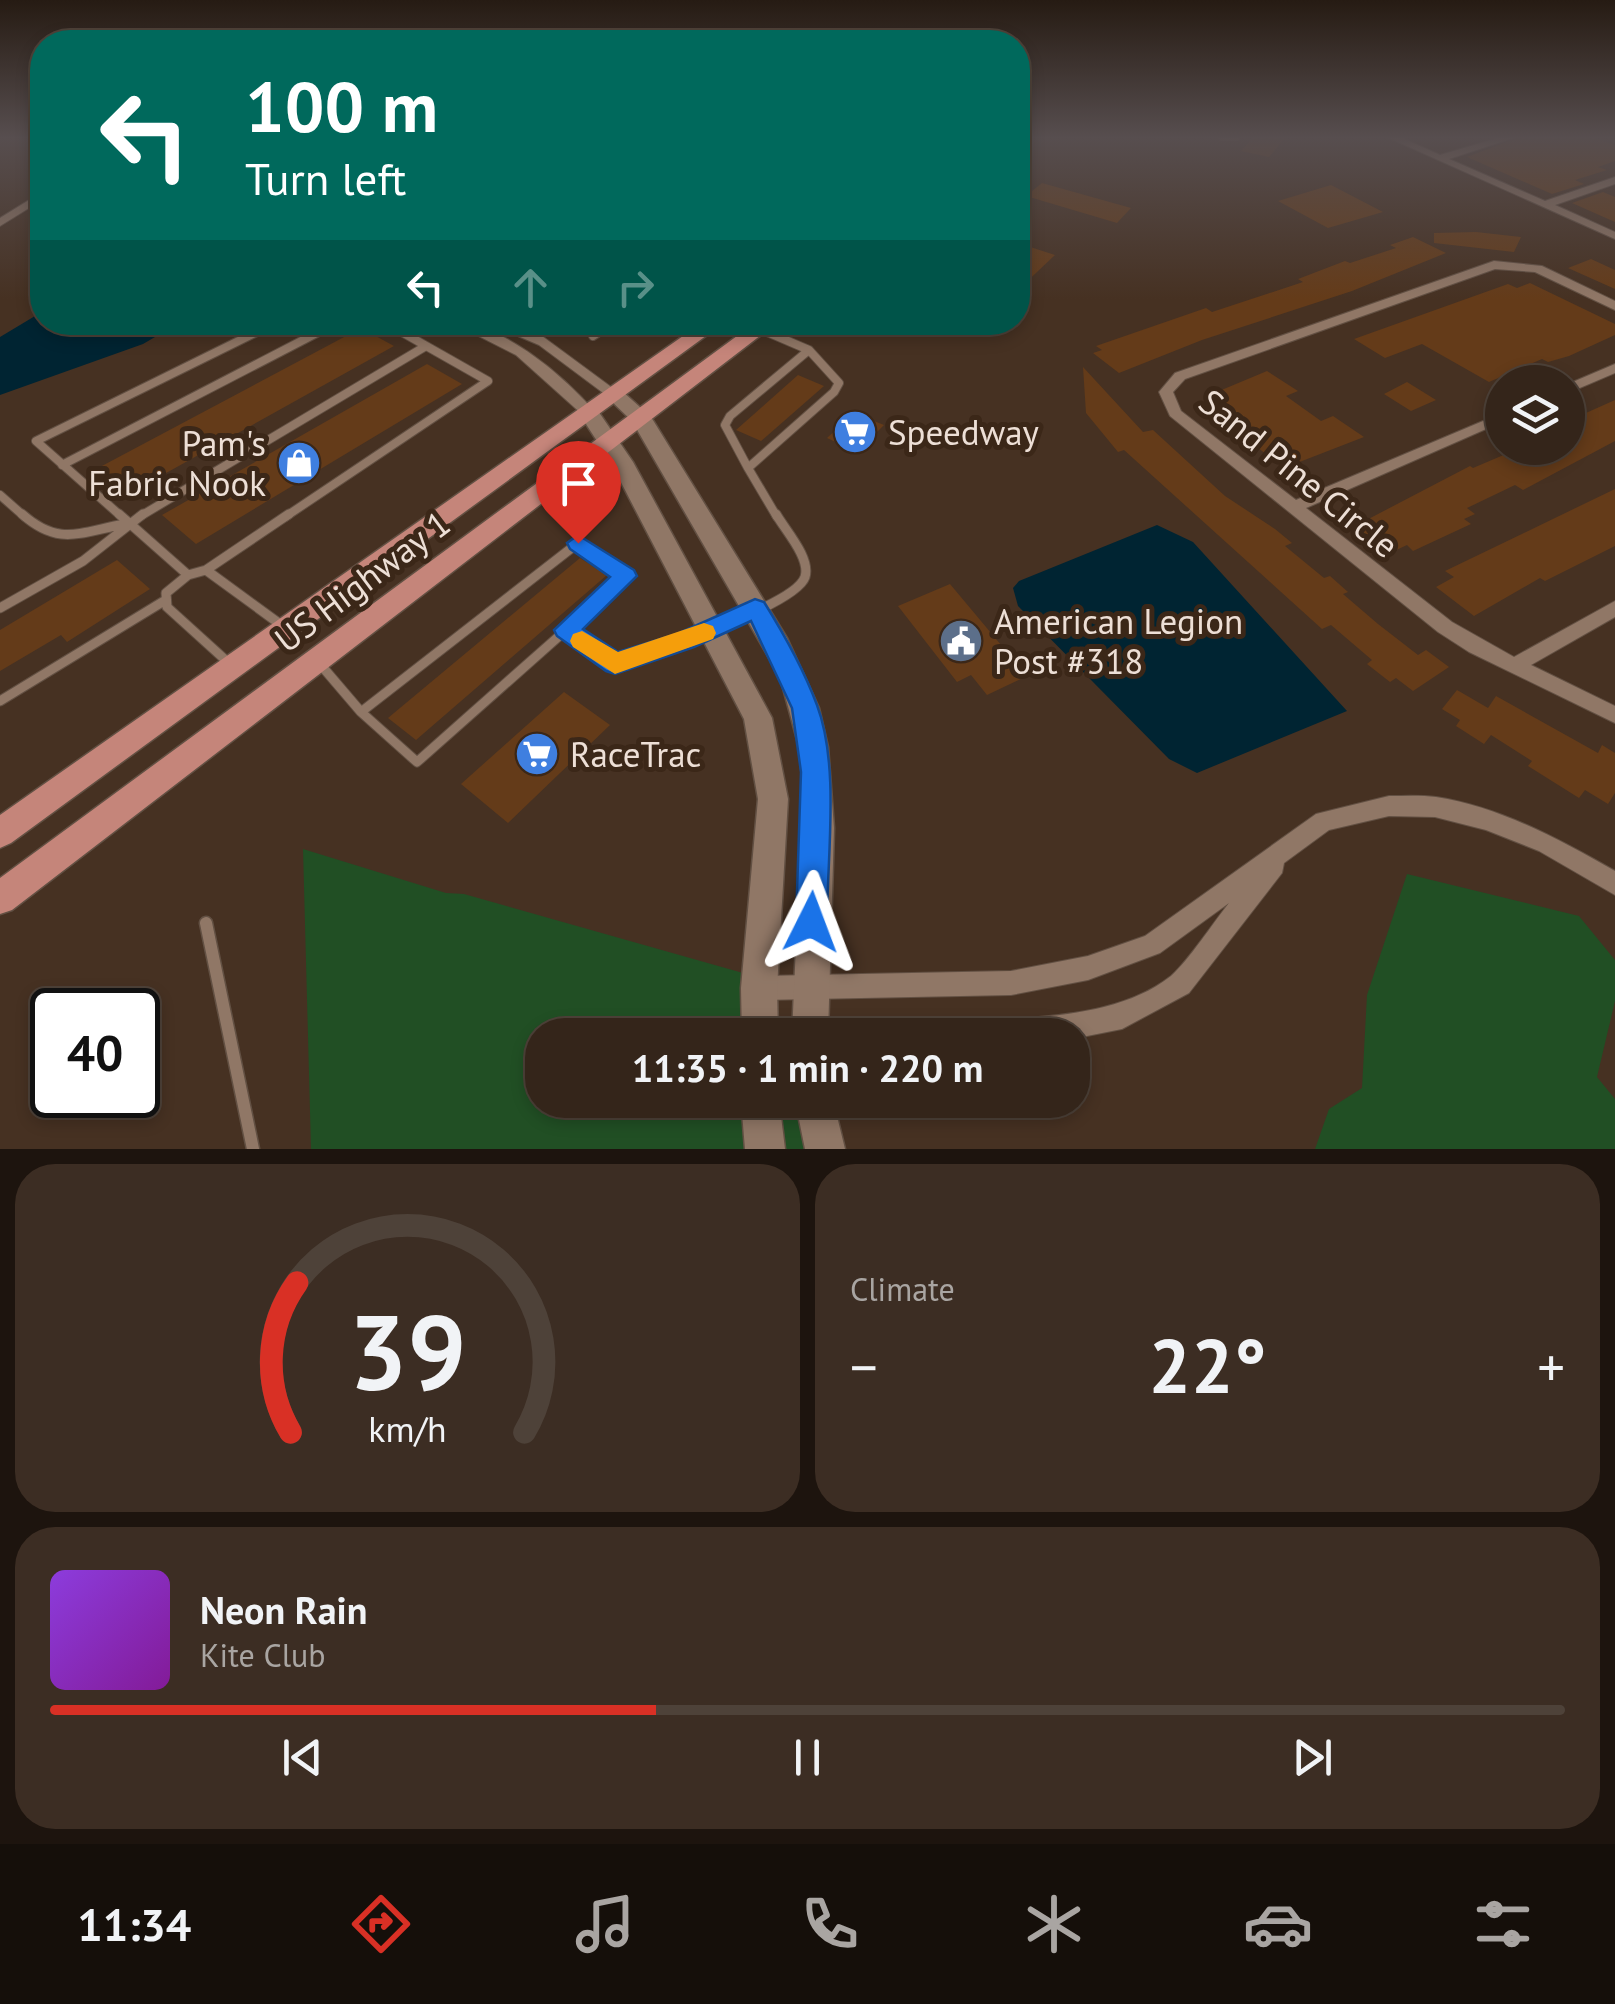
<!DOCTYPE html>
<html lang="en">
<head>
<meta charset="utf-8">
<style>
	:root { --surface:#34251a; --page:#3c2d23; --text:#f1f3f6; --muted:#a9a5a2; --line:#4e4239; --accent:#d93025 }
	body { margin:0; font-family:"PT Sans",sans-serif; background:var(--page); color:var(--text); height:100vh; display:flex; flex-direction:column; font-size:38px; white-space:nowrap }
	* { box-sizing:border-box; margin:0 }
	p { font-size:32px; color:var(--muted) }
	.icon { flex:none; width:55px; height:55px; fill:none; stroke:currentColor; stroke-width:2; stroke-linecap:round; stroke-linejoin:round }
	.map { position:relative; height:1149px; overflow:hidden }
	.drawer { display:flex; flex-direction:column; gap:15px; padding:15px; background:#1d140e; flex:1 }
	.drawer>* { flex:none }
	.top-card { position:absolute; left:30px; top:30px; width:1000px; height:305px; border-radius:40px; box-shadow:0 5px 15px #0003,0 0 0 2px var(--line); background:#00695c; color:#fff; overflow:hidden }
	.fabs { position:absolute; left:1485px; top:365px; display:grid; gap:20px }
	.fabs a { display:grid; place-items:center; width:100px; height:100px; border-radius:50%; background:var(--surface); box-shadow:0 5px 15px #0003,0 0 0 2px var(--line); font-size:50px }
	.speed { position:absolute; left:30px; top:988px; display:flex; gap:20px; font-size:50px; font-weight:700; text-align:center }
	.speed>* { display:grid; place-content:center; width:130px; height:130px; border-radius:50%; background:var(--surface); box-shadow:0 5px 15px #0003,0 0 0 2px var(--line); line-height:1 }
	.speed .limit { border:5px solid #111; border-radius:15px; background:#fff; color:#111 }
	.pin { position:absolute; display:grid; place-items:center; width:85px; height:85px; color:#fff; margin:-102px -42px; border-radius:50% 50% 50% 0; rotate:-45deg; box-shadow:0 0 10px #0007 }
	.pin .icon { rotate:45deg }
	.me { position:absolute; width:110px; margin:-55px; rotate:3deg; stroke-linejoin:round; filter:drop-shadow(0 0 8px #0008) }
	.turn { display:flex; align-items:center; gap:35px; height:210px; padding:0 50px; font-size:45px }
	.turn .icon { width:130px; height:130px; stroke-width:2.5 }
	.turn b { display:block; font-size:70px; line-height:85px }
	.lanes { display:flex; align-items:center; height:95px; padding:0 50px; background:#0003; justify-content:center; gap:50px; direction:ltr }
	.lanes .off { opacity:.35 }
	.big { font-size:75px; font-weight:700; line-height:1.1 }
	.drawer .card { flex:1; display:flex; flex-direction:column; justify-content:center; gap:15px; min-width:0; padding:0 35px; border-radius:40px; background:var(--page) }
	.drawer .dial { align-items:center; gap:0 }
	.dial svg { height:260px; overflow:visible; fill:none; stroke:var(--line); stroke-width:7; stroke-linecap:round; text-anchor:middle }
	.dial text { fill:var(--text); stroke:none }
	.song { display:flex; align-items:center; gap:30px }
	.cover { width:120px; height:120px; border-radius:15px; background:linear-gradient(135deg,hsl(270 70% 55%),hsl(290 70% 35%)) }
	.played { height:10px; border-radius:5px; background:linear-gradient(90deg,var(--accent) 40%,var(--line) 40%) }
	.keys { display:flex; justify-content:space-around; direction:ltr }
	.heat { display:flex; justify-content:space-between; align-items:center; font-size:55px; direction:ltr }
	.drawer .tiles { flex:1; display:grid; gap:15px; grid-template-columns:1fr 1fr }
	.card:last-child { grid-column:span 2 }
	.trip { position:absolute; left:525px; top:1018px; width:565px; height:100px; border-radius:40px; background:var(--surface); box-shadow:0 5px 15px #0003,0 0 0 2px var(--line); font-weight:700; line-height:100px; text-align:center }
	.tabs { display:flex; height:160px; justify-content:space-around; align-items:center; background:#150f0a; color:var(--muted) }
	.tabs .icon { width:70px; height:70px }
	.tabs .selected { color:var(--accent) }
	.tabs b { font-size:45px; color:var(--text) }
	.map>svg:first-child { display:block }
	.green { fill:#214f24 }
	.water { fill:#002432 }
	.building { fill:#643b19 }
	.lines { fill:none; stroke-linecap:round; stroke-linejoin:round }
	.lane-far3-casing { stroke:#625043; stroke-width:6 }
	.lane-far2-casing { stroke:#625043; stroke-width:10 }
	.lane-far1-casing { stroke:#625043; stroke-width:11 }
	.lane-casing { stroke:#625043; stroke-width:15 }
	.street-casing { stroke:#625043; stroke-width:2 }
	.secondary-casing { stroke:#625043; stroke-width:3 }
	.primary-casing { stroke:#625043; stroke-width:3 }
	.lane-far3 { stroke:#907766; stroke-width:5 }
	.lane-far2 { stroke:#907766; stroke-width:8 }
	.lane-far1 { stroke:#907766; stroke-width:9 }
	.lane { stroke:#907766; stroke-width:12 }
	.street { fill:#907766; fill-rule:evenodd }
	.secondary { fill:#907766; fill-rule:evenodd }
	.primary { fill:#c5857a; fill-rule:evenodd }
	.route { fill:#1a73e8; stroke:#114b97; stroke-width:2.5 }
	.slow { fill:#f59e0b }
	.labels { text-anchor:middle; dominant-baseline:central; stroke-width:10; stroke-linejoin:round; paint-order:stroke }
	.poi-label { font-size:35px; fill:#eddfd6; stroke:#3b2718; text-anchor:start }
	.street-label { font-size:35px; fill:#eddfd6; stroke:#3b2718 }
</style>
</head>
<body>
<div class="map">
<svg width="1615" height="1149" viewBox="0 0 1615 1149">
	<rect width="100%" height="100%" fill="#463122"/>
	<path class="green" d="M303 849 446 893 464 894 743 973 742 1035H542V1100H742L746 1149H311Z
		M1407 874 1579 916 1615 960V1001L1597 1077 1615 1099V1149H1315L1329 1109 1362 1088 1367 995Z
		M779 1100H796L806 1149H785Z"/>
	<path class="water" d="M42 298V322L179 323 143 344 0 395V337L35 316Z
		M1157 525 1193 542 1347 711 1197 773 1169 759 1018 606 1013 588 1019 581Z"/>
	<path class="building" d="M1253 138H1285L1269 157 1241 151Z
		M1517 138H1595L1615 145V161L1598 167 1607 170 1575 180 1584 184 1552 194 1467 157Z
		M1042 183 1131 208 1117 223 1026 196Z
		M1331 185 1383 212 1328 228 1278 201Z
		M1603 192 1615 197V222L1572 203Z
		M1476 232 1521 237 1514 252 1434 243V233Z
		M1413 237 1446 253 1352 291 1202 340 1119 373 1093 353 1102 350 1096 346 1206 308 1212 312 1303 282 1298 279 1345 261 1350 263 1396 248 1390 245Z
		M1018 243 1055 255 1018 290Z
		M1591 259 1615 270V289L1568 268Z
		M1530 283 1615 324V335L1569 356 1548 362 1542 359 1489 382 1422 344 1385 358 1354 339 1508 284 1517 288Z
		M361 328 394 346 132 492 100 467Z
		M427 364 462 384 196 544 162 515Z
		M1083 367 1143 432 1153 430 1225 496 1275 529 1292 543 1285 546 1324 578 1330 576 1348 592 1343 594 1378 624 1418 655 1426 650 1449 667 1413 691 1396 678 1390 682 1367 664 1372 660 1331 625 1322 629 1124 450 1118 452 1086 413Z
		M1267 371 1298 391 1286 396 1321 421 1333 416 1364 437 1284 468 1204 406 1221 400 1212 394Z
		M798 375 824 386 761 441 736 430Z
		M1407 382 1436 400 1411 411 1384 394Z
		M1615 400V441L1523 490 1515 485 1467 508 1475 514 1464 519 1471 524 1413 551 1407 545 1390 553 1355 526 1470 466 1473 468 1520 448H1568V421Z
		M854 413 884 425 857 452 827 438Z
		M1615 489V546L1545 581 1540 578 1474 616 1436 587 1454 577 1445 571Z
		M580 558 607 575 416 740 388 718Z
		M117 560 150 589 67 642 61 635 0 671V630Z
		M950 584 1027 676 987 695 971 675 957 682 898 606Z
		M1457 690 1488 708 1496 696 1598 753 1602 745 1615 753V793L1608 804 1585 790 1579 798 1528 766 1532 761 1491 735 1484 744 1456 726 1460 720 1442 709Z
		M564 692 610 725 508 823 461 784Z"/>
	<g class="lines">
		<g class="lane-far3-casing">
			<path id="lane-far3" d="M1221 138H1237"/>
		</g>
		<g class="lane-far2-casing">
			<path id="lane-far2" d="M760 329 809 350 839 383 834 392 748 468 777 517
				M593 336 614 322
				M62 465 338 322
				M748 468 725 425 730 416 809 350
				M0 495 25 517
				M122 517 36 441 277 322
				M139 517 426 346
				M285 517 488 381 384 322"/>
		</g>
		<g class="lane-far1-casing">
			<path id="lane-far1" d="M22 514C59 547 80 532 125 524
				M119 514 188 575
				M206 570 289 514
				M0 608 83 561 143 514
				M320 664 361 712 578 543 626 576 566 630 615 663C650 652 795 606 805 577 811 558 785 530 776 514
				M231 665 167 607 166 593 188 575 206 570 284 627
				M0 701 164 601
				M361 712 417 762 566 630"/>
		</g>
		<g class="lane-casing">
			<path id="lane" d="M206 923 253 1149"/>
		</g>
		<g class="street-casing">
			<path id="street" d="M1389 138H1402L1440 155 1498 138H1513L1449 159 1545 201 1615 177V184L1555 205 1615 232V239Z
				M42 192V200L0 226V218Z
				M1494 261 1542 266 1615 301V310L1535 272 1495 269 1185 379 1173 392 1181 411 1296 500 1502 413V422L1306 508 1452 622 1514 657 1615 601V617L1531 665 1615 706V723L1469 652 1438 632 1170 416 1159 392 1175 373Z
				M451 322C502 322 564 376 596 413L594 416H584L516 355Z
				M485 322H506L542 336 622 395 620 398H610L539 345Z
				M1615 364V373L1568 393V384Z
				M1389 796C1404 796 1421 795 1436 797 1500 807 1559 839 1615 871V895L1539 851 1486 830 1435 817 1389 816 1329 830 1284 863 1282 873 1189 993 1122 1029 1072 1039V1035H957L961 1026 970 1022C1034 1017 1118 1018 1171 976 1189 960 1213 923 1229 903L1160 953 1088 980 1011 995 759 1000 750 997 747 988 750 979 759 976 1011 971 1088 956 1145 936 1316 814Z"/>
		</g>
		<g class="secondary-casing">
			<path id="secondary" d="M615 389 622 391 651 417 787 638 819 708 828 747 834 828 828 1035H792L803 787 799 747 780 677 632 421 605 395Z
				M589 406 596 408 633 462 772 718 788 799 777 988 778 1035H742L741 988 758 799 744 719 611 463 579 413Z
				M741 1100H779L785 1149H745Z
				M795 1100H833L845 1149H805Z"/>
		</g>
		<g class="primary-casing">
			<path id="primary" d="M703 322H725L11 843 0 848V815Z
				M756 322H778L12 910 0 914V878Z"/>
		</g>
		<use href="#lane-far3" class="lane-far3"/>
		<use href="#lane-far2" class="lane-far2"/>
		<use href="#lane-far1" class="lane-far1"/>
		<use href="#lane" class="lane"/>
		<use href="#street" class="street"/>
		<use href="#secondary" class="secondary"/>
		<use href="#primary" class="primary"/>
	</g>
	<linearGradient id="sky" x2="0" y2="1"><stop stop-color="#261b13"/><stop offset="0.46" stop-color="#574e4f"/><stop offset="1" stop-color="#574e4f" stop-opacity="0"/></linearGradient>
	<rect width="1615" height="299" fill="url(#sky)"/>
	<path class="route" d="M578 535 634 570 637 576 583 629 618 652 677 634 755 599 764 602C784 634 804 670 817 705 840 766 827 857 827 922L822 932 811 937 800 932 796 922 801 772 792 708 751 621 694 647 615 674 606 671 557 636 554 630 610 577 570 549 567 543Z"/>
	<path class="slow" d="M704 623 713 626 716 633 713 639 615 674 573 647 570 641 573 634 582 631 618 652Z"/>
	<defs>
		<g id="supermarket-disc" transform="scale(2.25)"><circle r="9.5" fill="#3f7fe0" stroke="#3b2718"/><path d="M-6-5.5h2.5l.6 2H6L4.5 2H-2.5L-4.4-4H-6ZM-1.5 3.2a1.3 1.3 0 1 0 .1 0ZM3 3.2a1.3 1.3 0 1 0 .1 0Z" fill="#fff"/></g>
		<g id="shop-disc" transform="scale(2.25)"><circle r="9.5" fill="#3f7fe0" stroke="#3b2718"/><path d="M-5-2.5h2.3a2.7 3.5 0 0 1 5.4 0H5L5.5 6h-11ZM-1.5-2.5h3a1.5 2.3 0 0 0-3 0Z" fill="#fff"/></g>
		<g id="civic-disc" transform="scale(2.25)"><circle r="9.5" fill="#5c6f8a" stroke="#3b2718"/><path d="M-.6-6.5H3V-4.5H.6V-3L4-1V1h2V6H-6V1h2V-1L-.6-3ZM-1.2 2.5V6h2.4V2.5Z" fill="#fff"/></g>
	</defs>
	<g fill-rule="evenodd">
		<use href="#supermarket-disc" x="855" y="432"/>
		<use href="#shop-disc" x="299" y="463"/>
		<use href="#civic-disc" x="961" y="641"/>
		<use href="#supermarket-disc" x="537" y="754"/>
	</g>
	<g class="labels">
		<g class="poi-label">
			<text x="888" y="432">Speedway</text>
			<text x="266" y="443" text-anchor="end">Pam's<tspan x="266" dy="40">Fabric Nook</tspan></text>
			<text x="994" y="621">American Legion<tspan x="994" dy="40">Post #318</tspan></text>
			<text x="570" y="754">RaceTrac</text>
		</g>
		<g class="street-label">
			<text transform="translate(1299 473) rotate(39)">Sand Pine Circle</text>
			<text transform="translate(362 581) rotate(-37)">US Highway 1</text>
		</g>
	</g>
</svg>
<div class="fabs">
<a><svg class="icon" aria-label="layers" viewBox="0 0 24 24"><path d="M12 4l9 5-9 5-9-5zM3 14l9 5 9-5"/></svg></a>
</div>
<div class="speed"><div class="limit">40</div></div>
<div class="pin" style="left:578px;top:543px;background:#d93025"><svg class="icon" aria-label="arrive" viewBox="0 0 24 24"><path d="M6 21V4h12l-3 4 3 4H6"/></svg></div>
<svg class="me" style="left:811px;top:922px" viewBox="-20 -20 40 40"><path d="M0-17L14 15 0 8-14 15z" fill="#1a73e8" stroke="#fff" stroke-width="4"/></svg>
<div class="trip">11:35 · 1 min · 220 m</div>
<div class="top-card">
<div class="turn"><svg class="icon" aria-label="left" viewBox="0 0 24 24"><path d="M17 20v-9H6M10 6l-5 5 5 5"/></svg><div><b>100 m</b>Turn left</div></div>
<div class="lanes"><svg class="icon" aria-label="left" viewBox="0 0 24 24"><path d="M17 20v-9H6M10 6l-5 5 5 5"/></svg><svg class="icon off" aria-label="ahead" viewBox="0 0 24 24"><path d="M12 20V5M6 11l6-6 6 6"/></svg><svg class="icon off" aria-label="right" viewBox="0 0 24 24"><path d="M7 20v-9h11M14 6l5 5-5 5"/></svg></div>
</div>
</div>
<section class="drawer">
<div class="tiles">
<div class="card dial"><svg viewBox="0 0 100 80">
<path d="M14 69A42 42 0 1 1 86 69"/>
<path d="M14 69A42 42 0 0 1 16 23" stroke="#d93025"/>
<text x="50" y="56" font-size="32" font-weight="700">39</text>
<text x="50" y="72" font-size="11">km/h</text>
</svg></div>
<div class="card"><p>Climate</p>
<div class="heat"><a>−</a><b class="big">22°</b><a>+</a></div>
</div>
<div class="card">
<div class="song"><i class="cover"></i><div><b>Neon Rain</b><p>Kite Club</p></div></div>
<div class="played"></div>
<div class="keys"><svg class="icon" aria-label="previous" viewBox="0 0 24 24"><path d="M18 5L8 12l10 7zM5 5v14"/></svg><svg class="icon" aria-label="pause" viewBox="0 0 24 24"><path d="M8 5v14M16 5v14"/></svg><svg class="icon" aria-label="next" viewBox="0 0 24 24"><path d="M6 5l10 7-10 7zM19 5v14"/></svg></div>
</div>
</div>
</section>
<nav class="tabs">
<b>11:34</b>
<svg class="icon selected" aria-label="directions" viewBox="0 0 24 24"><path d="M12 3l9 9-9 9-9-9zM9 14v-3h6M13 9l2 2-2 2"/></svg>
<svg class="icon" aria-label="music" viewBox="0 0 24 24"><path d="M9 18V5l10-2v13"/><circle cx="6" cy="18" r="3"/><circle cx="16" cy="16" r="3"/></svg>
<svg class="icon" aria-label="phone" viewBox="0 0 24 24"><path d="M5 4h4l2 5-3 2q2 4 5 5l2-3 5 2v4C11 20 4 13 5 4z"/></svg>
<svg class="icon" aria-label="climate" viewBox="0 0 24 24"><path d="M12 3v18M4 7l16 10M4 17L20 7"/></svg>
<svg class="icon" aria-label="car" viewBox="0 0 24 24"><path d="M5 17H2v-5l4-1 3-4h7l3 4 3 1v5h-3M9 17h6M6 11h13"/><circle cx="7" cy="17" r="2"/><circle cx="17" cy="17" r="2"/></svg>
<svg class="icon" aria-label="filters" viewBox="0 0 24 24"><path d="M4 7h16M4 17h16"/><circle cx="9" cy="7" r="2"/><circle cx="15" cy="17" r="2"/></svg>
</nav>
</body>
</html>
